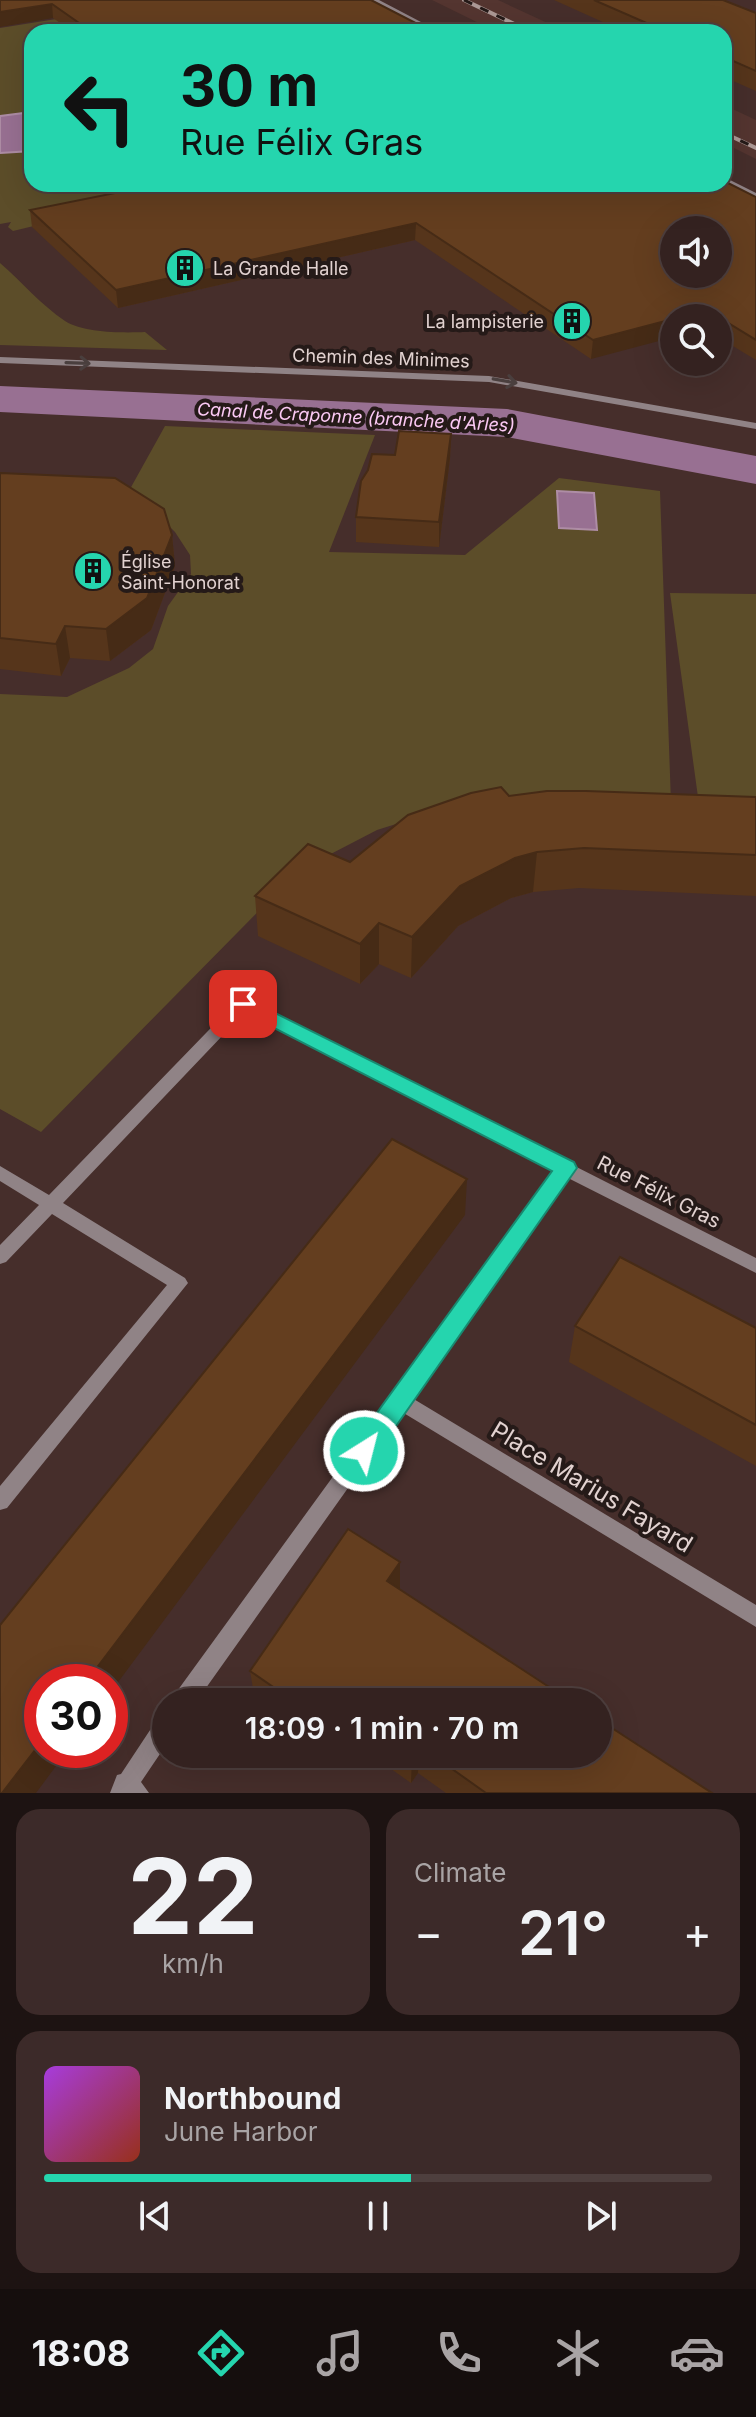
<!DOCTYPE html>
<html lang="en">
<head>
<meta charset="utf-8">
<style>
	:root { --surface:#342220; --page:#3c2a29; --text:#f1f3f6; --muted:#a9a4a5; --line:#4e3f3e; --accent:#25d5ae }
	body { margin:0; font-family:Inter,sans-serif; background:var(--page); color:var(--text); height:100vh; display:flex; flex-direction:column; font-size:30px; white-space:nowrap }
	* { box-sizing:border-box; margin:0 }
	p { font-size:26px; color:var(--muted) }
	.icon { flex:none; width:44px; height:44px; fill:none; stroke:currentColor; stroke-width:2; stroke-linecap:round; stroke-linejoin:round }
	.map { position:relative; height:1793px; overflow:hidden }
	.sheet { display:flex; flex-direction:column; gap:16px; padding:16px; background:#1d1312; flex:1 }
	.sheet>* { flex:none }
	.guide { position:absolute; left:24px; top:24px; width:708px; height:168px; border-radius:24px; box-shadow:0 8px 32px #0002,0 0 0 2px var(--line); background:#25d5ae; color:#111; overflow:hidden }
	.tools { position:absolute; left:660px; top:216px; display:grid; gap:16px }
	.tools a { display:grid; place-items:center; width:72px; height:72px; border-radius:50%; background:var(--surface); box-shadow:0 8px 32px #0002,0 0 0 2px var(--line); font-size:40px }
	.speed { position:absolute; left:24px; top:1664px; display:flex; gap:16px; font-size:40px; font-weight:700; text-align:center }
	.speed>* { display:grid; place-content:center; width:104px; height:104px; border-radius:50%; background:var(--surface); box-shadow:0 8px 32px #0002,0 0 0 2px var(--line); line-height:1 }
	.speed .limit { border:12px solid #d22; background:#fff; color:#111 }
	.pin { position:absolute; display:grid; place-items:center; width:68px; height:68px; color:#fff; margin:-34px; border-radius:16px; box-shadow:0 4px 12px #0006 }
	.me { position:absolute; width:88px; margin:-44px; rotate:36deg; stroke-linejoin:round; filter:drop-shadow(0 0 6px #0008) }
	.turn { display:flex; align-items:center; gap:28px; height:168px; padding:0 24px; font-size:36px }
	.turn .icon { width:104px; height:104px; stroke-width:2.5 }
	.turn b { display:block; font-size:56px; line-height:68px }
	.big { font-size:60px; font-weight:600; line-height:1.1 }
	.sheet .card { flex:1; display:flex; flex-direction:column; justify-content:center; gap:12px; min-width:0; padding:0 28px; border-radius:24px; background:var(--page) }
	.sheet .dial { align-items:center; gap:0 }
	.dial b { font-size:104px; line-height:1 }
	.song { display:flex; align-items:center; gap:24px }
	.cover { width:96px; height:96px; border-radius:12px; background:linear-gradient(135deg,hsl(280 70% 55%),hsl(10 70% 35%)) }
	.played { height:8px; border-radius:4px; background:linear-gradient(90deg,var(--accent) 55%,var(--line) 55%) }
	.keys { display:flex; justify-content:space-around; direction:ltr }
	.heat { display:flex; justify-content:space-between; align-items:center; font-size:44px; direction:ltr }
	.sheet .tiles { flex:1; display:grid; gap:16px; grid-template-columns:1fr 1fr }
	.card:last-child { grid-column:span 2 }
	.trip { position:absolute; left:152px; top:1688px; width:460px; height:80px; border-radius:40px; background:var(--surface); box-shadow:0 8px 32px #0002,0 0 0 2px var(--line); font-weight:600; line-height:80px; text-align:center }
	.tab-bar { display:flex; height:128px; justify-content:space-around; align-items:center; background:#150e0d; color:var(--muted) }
	.tab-bar .icon { width:56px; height:56px }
	.tab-bar .on { color:var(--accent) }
	.tab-bar b { font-size:36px; color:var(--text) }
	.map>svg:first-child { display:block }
	.built { fill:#543530 }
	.green { fill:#5c4d29 }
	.water { fill:#987092; stroke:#ae8da5; stroke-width:2 }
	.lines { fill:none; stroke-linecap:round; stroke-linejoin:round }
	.canal { fill:#987092; fill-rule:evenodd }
	.minor { fill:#908386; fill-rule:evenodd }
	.rail-casing { stroke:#ac9996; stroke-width:4 }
	.rail { stroke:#251a18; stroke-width:3; stroke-dasharray:9; stroke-linecap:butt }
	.wall { fill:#56351b }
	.shaded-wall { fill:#462b16 }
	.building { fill:#643e1f; stroke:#462b16; stroke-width:2; fill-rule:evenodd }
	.oneway { stroke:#4a3f3e }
	.route { fill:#25d5ae; stroke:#188a71; stroke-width:2 }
	.labels { text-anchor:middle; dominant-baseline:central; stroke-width:8; stroke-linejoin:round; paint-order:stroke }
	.far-poi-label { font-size:18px; fill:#e2d2d0; stroke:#251a18; text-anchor:start }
	.far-street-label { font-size:18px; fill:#e2d2d0; stroke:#251a18 }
	.far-water-label { font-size:18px; font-style:italic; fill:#fbc9f4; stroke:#251a18 }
	.street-label { font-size:20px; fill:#e2d2d0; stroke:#251a18 }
	.near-street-label { font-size:24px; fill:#e2d2d0; stroke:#251a18 }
</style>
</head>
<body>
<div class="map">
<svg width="756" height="1793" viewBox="0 0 756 1793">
	<rect width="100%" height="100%" fill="#462e2b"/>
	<path class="built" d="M432 0H498L567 32H497Z
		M724 105 756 120V159L724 143Z"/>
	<path class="green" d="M175 0H341L227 32H32V184H208L13 231 8 227 11 222 0 224V28Z
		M0 263C22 282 41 305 65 321 84 333 123 333 145 332L167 350 0 345Z
		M165 426 375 435 329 552 465 555 559 478 660 491 671 803 469 801 377 830 298 871 41 1132 0 1109V694L67 697 129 668 153 649 168 606 191 574 190 555 175 532 149 506 125 498Z
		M670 593 756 594V822L701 819Z"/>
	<path class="water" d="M32 112V151L0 153V116Z
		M557 491 594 493 597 530 559 528Z"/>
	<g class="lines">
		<path class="canal" d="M0 386 507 409 756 456V484L507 437 0 412Z"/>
		<path class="minor" d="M372 0H379L440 32H432Z
			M724 177 756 193V198L724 182Z
			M0 357 489 376 756 423V429L489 382 0 363Z
			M243 998 756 1258V1273L568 1178 412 1398 756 1605V1627L402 1412 196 1702H172L175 1694 555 1171 245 1012 63 1203 185 1278 188 1283 7 1508 0 1510V1486L167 1285 52 1214 6 1262 0 1264V1245L39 1205 0 1181V1166L49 1195 238 1000Z
			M166 1715V1745L141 1782 149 1793H110L117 1775 121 1774 158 1718Z"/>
		<g class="rail-casing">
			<path id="rail" d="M464 0 531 32
				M724 133 756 148"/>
		</g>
		<use href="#rail" class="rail"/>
	</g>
	<path class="wall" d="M0 0 433 32H73L53 18Z
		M554 0H723L756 13V91L724 77V32H625Z
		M756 197V360L718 337V318H674L591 359 415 240 118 308 32 227 30 210Z
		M451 434 450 458 439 547 356 542V517L395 455Z
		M0 473 172 535 175 566 151 630 110 661 70 658 61 676 0 669Z
		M509 796 756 797V896L579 888 533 892 511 898 458 926 411 978 379 964 360 984 258 936 255 896 350 862Z
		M575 1326 756 1328V1466L569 1362Z
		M400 1590 572 1702H258L255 1700 250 1671Z
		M370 1754H598L712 1793H446L418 1773 411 1783Z"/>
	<path class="shaded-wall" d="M52 4 53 18 0 27V12Z
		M416 223 415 240 118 308 116 290Z
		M707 310 705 318H677Z
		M674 319V337L591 359 593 340Z
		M451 434 450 458 439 547V522Z
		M172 535 175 566 151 630 110 661 106 629Z
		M65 626 70 658 61 676 56 644Z
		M537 852 533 892 511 898 458 926 411 978 412 937 460 886 515 858Z
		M379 923V964L360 984V944Z
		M467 1179 465 1215 110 1693V1682H86Z
		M400 1562V1593L387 1581Z
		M42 1741V1750H68L36 1793H2Z
		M413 1754H419L418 1773 411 1783 412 1756Z"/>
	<path class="building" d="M0 0H371L433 32H92L52 4 0 12Z
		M594 0H723L756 13V71L724 57V32H667Z
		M724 181 756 197V340L707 310 593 340 416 223 116 290 30 210 160 184H724ZM674 230H718V274H674Z
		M399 431 451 434 439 522 356 517 361 481 368 470 372 454 395 455Z
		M0 473 115 478 164 509 172 535 147 598 106 629 65 626 56 644 0 638Z
		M501 787 509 796 547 791H586L756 797V855L584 848 537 852 515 858 460 886 412 937 379 923 360 944 255 896 308 844 350 862 408 815 471 793Z
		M392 1139 467 1179 86 1682H42V1741L2 1793H0V1625Z
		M620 1257 756 1328V1425L575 1326Z
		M348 1529 400 1562 387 1581 572 1702H334L323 1694 317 1702H295L250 1671Z
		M598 1719 712 1793H486L431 1754H598Z"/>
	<defs><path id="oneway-shaft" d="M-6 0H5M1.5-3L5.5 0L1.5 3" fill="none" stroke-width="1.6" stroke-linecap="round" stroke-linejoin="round" transform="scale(2)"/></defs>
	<g class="oneway">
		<use href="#oneway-shaft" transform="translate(78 363) rotate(2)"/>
		<use href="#oneway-shaft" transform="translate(505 381) rotate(10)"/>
	</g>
	<path class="route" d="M243 997 574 1162 577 1168 373 1459 364 1462 355 1459 352 1451 355 1443 552 1171 237 1009 234 1004 237 999Z"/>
	<defs>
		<g id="building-disc" transform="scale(2)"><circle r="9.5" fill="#25d5ae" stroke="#251a18"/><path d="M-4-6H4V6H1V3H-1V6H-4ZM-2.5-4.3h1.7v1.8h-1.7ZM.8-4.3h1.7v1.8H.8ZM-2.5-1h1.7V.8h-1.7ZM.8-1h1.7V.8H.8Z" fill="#111"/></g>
	</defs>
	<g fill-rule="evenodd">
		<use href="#building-disc" x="185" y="268"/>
		<use href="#building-disc" x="572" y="321"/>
		<use href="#building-disc" x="93" y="571"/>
	</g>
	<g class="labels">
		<g class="far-poi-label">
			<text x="213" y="268">La Grande Halle</text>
			<text x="544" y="321" text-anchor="end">La lampisterie</text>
			<text x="121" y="561">Église<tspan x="121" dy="21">Saint-Honorat</tspan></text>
		</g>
		<g class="far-street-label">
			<text transform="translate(381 358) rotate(2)">Chemin des Minimes</text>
		</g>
		<g class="far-water-label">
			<text transform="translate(356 417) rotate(3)">Canal de Craponne (branche d'Arles)</text>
		</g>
		<g class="street-label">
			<text transform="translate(659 1192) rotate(27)">Rue Félix Gras</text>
		</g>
		<g class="near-street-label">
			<text transform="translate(592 1487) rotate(31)">Place Marius Fayard</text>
		</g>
	</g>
</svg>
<div class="tools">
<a><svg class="icon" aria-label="sound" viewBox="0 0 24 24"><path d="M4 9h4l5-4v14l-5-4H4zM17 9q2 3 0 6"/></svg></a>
<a><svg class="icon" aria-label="search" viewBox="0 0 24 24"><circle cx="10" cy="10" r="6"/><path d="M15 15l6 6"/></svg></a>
</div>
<div class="speed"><div class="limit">30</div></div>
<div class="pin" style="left:243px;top:1004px;background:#d93025"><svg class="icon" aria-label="arrive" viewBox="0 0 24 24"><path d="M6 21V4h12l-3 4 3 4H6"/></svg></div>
<svg class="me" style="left:364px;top:1451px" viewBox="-20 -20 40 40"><circle r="17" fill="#25d5ae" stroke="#fff" stroke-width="3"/><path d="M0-11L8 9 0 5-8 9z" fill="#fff"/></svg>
<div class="trip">18:09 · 1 min · 70 m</div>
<div class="guide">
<div class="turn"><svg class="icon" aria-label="left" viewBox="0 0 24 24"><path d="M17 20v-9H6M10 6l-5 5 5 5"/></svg><div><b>30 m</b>Rue Félix Gras</div></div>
</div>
</div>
<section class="sheet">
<div class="tiles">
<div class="card dial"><b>22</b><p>km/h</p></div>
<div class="card"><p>Climate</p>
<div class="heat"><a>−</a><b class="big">21°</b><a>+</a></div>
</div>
<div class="card">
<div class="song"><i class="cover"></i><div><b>Northbound</b><p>June Harbor</p></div></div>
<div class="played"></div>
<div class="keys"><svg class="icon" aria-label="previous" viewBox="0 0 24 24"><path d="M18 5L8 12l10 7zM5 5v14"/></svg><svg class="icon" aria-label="pause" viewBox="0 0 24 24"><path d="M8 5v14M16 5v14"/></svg><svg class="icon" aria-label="next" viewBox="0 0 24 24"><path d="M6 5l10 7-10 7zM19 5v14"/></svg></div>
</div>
</div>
</section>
<nav class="tab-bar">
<b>18:08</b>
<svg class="icon on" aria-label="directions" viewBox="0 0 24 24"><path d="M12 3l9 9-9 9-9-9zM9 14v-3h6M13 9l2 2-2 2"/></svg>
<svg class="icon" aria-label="music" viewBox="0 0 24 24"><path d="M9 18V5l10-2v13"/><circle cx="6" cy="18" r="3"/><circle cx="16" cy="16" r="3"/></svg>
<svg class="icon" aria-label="phone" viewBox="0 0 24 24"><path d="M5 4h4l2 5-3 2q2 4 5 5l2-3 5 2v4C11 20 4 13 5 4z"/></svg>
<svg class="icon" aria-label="climate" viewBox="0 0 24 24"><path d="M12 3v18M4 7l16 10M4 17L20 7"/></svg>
<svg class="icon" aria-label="car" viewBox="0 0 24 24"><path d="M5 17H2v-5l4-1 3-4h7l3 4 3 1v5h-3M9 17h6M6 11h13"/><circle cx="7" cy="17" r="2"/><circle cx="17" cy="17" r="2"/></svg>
</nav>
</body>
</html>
